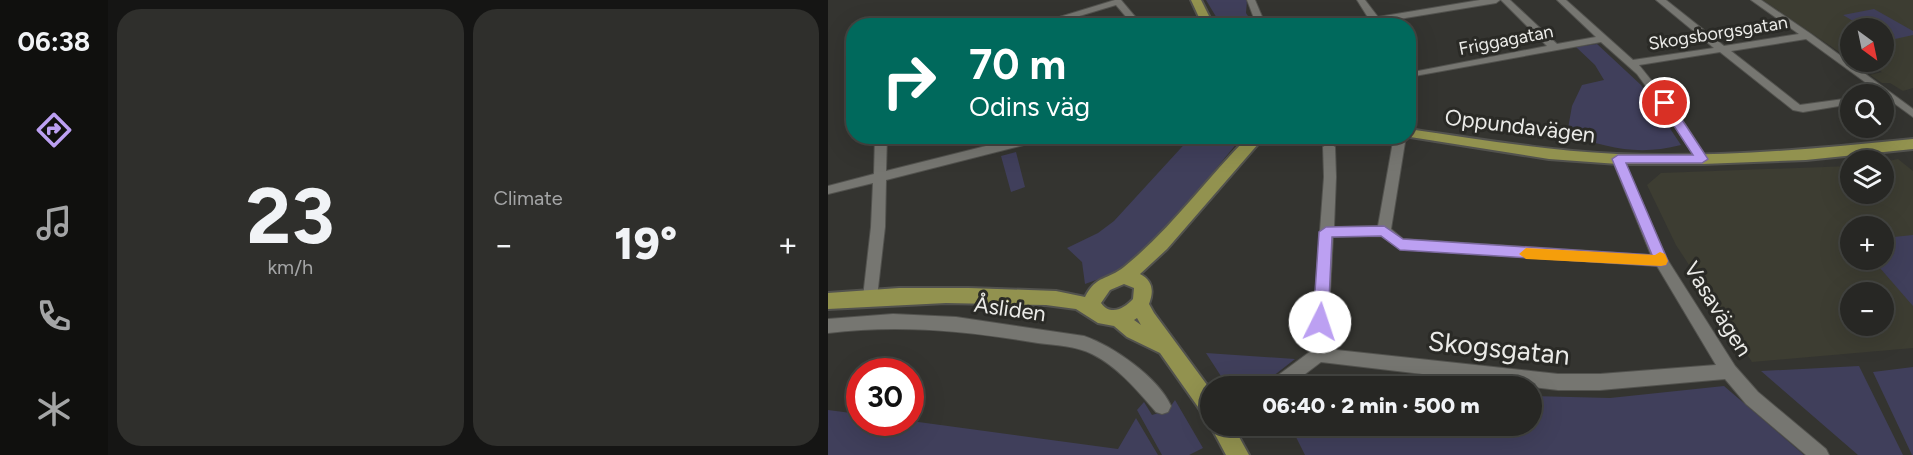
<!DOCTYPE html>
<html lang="en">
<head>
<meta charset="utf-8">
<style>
	:root { --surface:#272724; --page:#2f2f2c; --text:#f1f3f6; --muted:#a4a5a6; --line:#434441; --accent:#bca0f2 }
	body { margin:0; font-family:Figtree,sans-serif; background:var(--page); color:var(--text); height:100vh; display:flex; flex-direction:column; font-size:22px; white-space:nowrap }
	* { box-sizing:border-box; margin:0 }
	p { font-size:20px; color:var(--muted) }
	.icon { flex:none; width:33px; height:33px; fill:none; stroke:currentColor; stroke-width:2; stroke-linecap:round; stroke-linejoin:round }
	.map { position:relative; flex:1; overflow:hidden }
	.drawer { display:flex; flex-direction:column; gap:9px; padding:9px; background:#151514; width:720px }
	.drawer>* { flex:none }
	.hud { position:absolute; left:18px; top:18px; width:570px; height:126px; border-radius:24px; box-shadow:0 6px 24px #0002,0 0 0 2px var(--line); background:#00695c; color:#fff; overflow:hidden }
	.needle { width:39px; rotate:147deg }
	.buttons { position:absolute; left:1012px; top:18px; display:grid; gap:12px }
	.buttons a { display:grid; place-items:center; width:54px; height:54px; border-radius:50%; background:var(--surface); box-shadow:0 6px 24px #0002,0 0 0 2px var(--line); font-size:30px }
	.speed { position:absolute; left:18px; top:358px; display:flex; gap:12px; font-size:30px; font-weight:700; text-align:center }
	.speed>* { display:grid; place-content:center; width:78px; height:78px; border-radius:50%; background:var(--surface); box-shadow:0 6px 24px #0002,0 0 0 2px var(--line); line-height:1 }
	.speed .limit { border:9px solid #d22; background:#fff; color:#111 }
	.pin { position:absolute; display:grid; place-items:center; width:51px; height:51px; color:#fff; margin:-26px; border:3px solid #fff; border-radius:50%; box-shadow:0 2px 6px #0007 }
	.me { position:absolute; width:66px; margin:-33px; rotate:4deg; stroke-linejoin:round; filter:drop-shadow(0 0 4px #0008) }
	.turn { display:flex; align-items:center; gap:21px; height:126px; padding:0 24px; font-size:27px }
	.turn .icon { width:78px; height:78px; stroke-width:2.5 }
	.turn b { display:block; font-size:42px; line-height:51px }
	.big { font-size:45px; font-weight:800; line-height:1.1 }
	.drawer .widget { flex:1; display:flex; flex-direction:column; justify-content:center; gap:9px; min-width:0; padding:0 21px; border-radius:24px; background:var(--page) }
	.drawer .dial { align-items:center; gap:0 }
	.dial b { font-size:78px; line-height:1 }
	.heat { display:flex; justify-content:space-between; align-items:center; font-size:33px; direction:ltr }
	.drawer .tiles { flex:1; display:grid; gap:9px; grid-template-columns:repeat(2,1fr) }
	.trip { position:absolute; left:372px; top:376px; width:342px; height:60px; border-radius:30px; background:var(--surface); box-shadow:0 6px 24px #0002,0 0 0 2px var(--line); font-weight:800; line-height:60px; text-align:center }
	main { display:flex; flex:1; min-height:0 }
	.dock { display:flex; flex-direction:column; width:108px; justify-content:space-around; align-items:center; background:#10100e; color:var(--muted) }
	.dock .icon { width:42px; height:42px }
	.dock .current { color:var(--accent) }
	.dock b { font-size:27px; color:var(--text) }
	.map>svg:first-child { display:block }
	.built { fill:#3d3d32; fill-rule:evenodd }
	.green { fill:#403f5b }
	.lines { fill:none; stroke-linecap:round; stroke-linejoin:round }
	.minor-casing { stroke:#52524e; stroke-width:2 }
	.major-casing { stroke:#52524e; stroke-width:4 }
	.minor { fill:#767671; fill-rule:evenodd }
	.major { fill:#92924f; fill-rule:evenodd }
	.route { fill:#bca0f2; stroke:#7a689d; stroke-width:1.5 }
	.slow { fill:#f59e0b }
	.labels { text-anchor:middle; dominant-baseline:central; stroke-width:6; stroke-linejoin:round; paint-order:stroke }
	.far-street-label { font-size:18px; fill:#ebebe8; stroke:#2a2a26 }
	.street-label { font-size:22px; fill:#ebebe8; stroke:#2a2a26 }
	.near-street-label { font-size:27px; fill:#ebebe8; stroke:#2a2a26 }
</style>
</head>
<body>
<main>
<nav class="dock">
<b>06:38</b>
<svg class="icon current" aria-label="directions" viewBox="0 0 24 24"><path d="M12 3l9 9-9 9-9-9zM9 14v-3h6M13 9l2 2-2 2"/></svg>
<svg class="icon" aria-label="music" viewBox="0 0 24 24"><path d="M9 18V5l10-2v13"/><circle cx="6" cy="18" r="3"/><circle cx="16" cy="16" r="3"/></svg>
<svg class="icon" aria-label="phone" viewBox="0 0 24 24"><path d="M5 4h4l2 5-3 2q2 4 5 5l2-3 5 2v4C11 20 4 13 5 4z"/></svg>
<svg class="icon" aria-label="climate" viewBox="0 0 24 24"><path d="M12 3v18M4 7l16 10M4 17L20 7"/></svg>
</nav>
<section class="drawer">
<div class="tiles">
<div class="widget dial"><b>23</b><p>km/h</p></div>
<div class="widget"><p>Climate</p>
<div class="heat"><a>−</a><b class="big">19°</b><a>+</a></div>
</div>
</div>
</section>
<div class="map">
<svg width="1085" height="455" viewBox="0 0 1085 455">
	<rect width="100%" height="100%" fill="#343430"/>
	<path class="built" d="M935 0H1085V88L1075 91 1062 83H1054L1042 75 1054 72 1038 62H1056V28H1023V60Z
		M1070 159 1085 171V348L924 362 848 245 819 185 833 173 1023 166V194H1056V162ZM1023 226H1056V260H1023ZM1023 292H1056V326H1023Z"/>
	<path class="green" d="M378 0H419L418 13 426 25H393Z
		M1046 9 1085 31V35L1058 41 1056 28H1037L1015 15Z
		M769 44 813 85 853 145C810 156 780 148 739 134L744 106 754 85 776 80 767 65 748 47Z
		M363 137H414L318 254 293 271 257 284 254 262 239 248 270 233 286 221Z
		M188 152 197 187 183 192 173 156Z
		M1085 235V306L1045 260H1056V238Z
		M378 353 467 359 431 387H400Z
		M1031 366 1075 455H1030L933 371Z
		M1085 367V455H1084L1045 372Z
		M896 386 976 455H477L467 435 476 426H704V396L782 398Z
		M347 400 375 448 361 455H334L309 410 316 402 324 415 340 410Z
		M0 410 31 414 32 423H82L83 421 290 449 308 418 330 455H0Z"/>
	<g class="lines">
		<g class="minor-casing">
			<path id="minor" d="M287 0H293L315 26H306L288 5 218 26H202Z
				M419 0H427L438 26H429Z
				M529 0H537L550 17 652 0H672L668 3 553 22 555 26 545 24 510 26 541 19Z
				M673 0H682L729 44 768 37 729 0H738L805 60 886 48 828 0H838L896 46 971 34 923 0H933L983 34 1085 109V117L978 39 903 51 972 105 1023 98V104L975 112 965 110 892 52 811 65 851 115 878 156 880 159 874 163 870 162 842 119 809 74 773 42 581 77V73L585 72 719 46Z
				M47 136H59L58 171 198 136H220L219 139 58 180 57 227 49 297 47 301 42 303 37 301 35 297 43 227 45 183 0 194V186L46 174Z
				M566 136H578L563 229 575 239 823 255 784 159 790 155 794 156 839 259 907 366 930 392 998 449 1001 455H978L918 404 897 379 772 390H730L493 362 460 387H439L441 382 483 351 496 177 495 147 501 143 507 147 508 177 506 227 550 226ZM553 236 572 249 829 266 888 365 772 374H730L499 349 505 237Z
				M65 314 128 317 256 336C285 346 330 377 343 406L340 412 334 414 328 412C309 390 290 367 264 354 248 346 227 345 210 343 139 331 71 324 0 333V319Z"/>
		</g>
		<g class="major-casing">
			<path id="major" d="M363 0H373L386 26H375Z
				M580 129C650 139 719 151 789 154 888 158 987 149 1085 139V149L978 160 874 164H790L721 159 576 136H580Z
				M421 136H437L339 249 312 274C325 281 326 291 321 304L326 313 382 389V417L375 414 332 353 299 337 286 326 270 323 248 309 218 305 118 303 0 309V293L71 288H141L228 291 257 297C268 275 280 280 296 267 343 229 378 179 421 136ZM296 284 306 288 305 299C296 309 282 316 273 303L282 290ZM309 318 313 325 306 320Z
				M382 425 405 426 421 455H398Z"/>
		</g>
		<use href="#minor" class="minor"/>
		<use href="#major" class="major"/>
	</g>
	<path class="route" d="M837 99 841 100 880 159 874 163H798L840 261 838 265 833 266 572 250 553 236 504 237 500 322 498 326 492 328 487 326 485 322 491 232 498 227 556 226 575 239 824 255 784 159 790 155H865L831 103Z"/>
	<path class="slow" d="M698 248 827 255 832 252 837 254 840 261 838 265 833 266 698 259 691 254Z"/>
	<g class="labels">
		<g class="far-street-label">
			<text transform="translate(890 33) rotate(-9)">Skogsborgsgatan</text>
			<text transform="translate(678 40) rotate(-11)">Friggagatan</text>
		</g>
		<g class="street-label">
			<text transform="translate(692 126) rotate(7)">Oppundavägen</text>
			<text transform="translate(182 309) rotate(8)">Åsliden</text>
			<text transform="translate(890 309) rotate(58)">Vasavägen</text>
		</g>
		<g class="near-street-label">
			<text transform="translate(671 348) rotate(6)">Skogsgatan</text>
		</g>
	</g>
</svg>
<div class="buttons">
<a><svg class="needle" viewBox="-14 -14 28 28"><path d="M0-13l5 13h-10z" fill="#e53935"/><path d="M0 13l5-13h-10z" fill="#a4a5a6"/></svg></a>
<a><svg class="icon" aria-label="search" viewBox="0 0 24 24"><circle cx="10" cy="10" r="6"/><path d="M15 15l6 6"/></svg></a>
<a><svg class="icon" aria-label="layers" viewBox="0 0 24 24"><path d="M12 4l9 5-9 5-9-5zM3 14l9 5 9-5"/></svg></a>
<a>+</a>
<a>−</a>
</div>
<div class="speed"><div class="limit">30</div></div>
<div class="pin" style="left:837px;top:103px;background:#d93025"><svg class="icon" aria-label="arrive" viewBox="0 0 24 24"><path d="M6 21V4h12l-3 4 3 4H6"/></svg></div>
<svg class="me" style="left:492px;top:322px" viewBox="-20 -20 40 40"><circle r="19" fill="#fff"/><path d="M0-13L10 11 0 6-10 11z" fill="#bca0f2"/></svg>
<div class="trip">06:40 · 2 min · 500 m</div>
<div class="hud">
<div class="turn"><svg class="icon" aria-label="right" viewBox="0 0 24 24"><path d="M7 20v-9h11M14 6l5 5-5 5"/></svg><div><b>70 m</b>Odins väg</div></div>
</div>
</div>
</main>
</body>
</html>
